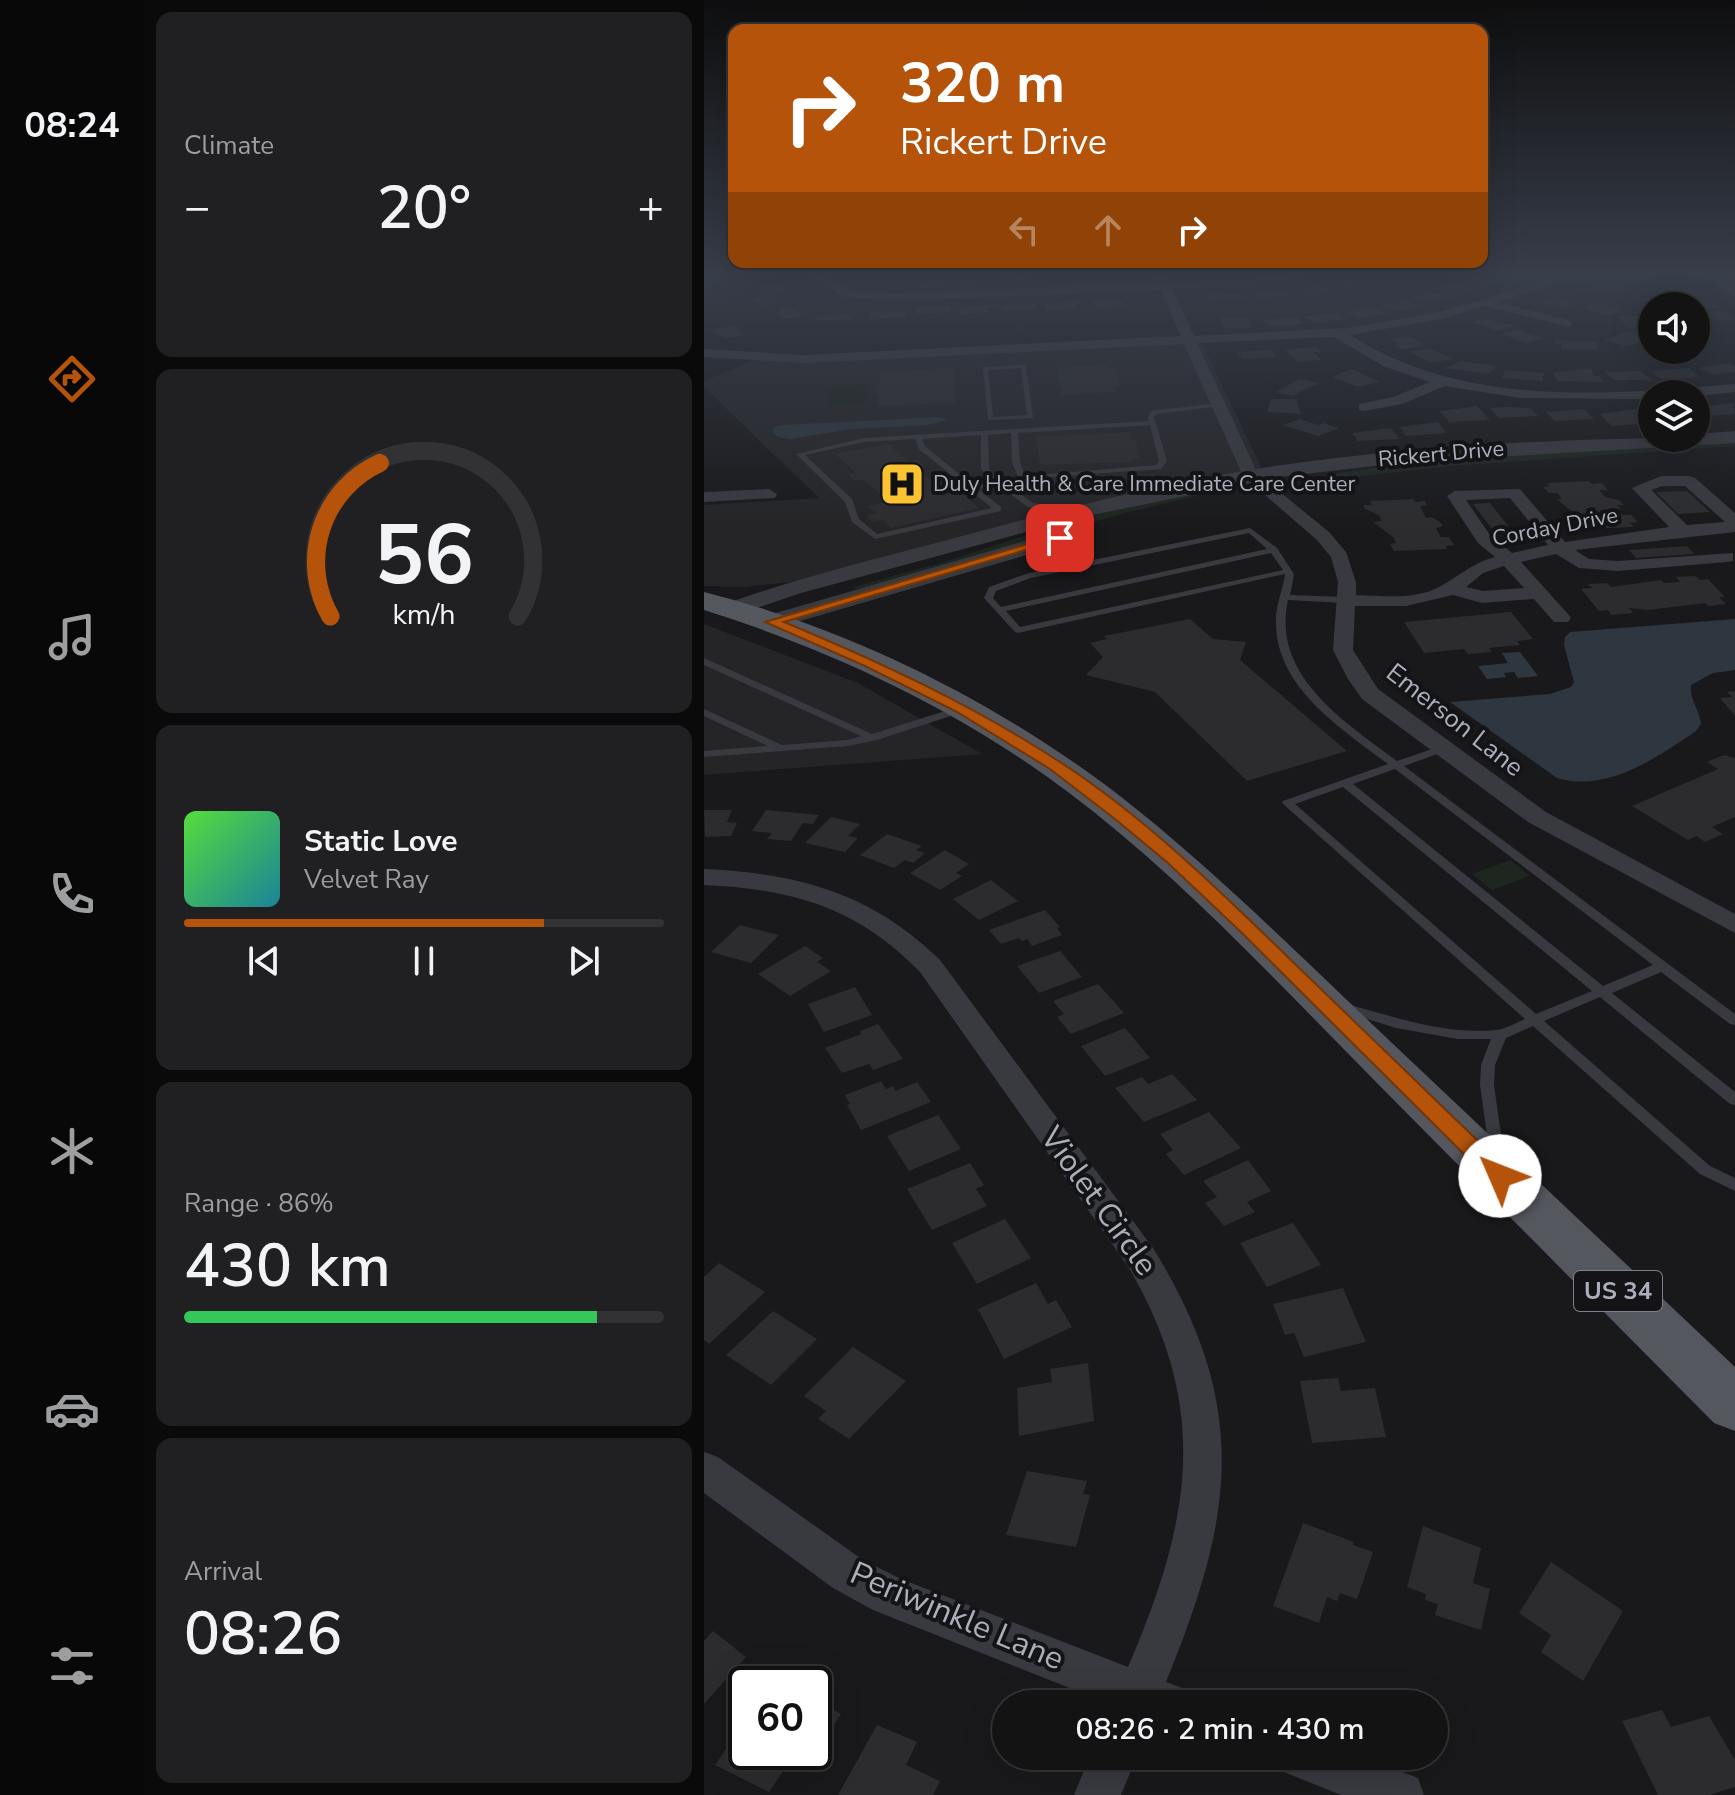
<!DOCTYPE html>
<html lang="en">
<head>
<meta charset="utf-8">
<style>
	:root { --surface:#131314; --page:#202022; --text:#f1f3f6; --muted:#9d9ea0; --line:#323234; --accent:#b45309 }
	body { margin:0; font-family:"Nunito Sans",sans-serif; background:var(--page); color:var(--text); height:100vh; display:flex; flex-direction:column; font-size:30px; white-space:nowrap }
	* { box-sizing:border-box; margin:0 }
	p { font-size:26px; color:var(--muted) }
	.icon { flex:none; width:44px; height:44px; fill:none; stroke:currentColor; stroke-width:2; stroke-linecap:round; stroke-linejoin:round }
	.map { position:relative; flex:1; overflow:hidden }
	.details { display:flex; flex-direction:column; gap:12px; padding:12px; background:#0a0a0b; width:560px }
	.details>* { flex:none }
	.guide { position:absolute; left:24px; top:24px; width:760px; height:244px; border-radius:16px; box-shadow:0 8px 32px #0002,0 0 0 2px var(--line); background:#b45309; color:#fff; overflow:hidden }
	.controls { position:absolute; left:934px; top:292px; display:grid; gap:16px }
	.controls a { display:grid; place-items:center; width:72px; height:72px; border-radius:50%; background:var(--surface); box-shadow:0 8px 32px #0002,0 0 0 2px var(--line); font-size:40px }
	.speed { position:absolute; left:24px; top:1666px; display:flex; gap:16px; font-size:40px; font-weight:700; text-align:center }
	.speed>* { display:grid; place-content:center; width:104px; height:104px; border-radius:50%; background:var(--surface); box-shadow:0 8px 32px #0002,0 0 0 2px var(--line); line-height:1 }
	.speed .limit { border:4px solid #111; border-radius:12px; background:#fff; color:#111 }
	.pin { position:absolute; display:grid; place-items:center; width:68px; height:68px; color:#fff; margin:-34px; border-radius:16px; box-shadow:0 4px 12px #0006 }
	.me { position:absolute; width:88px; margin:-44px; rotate:314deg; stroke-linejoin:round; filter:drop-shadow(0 0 6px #0008) }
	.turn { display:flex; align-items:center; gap:28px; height:168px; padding:0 40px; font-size:36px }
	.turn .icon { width:104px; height:104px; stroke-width:2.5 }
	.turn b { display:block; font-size:56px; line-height:68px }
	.lanes { display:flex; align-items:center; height:76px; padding:0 40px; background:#0003; justify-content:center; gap:40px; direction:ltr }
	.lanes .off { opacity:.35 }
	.big { font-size:60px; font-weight:600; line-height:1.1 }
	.details .card { flex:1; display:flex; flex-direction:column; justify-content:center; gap:12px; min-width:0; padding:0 28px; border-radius:16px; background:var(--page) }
	.details .dial { align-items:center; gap:0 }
	.dial svg { height:208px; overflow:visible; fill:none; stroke:var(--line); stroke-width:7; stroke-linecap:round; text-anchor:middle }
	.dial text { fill:var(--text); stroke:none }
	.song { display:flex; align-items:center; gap:24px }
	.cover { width:96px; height:96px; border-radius:12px; background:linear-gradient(135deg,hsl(110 70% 55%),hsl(190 70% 35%)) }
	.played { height:8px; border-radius:4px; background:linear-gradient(90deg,var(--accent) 75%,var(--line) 75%) }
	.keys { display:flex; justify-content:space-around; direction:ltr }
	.heat { display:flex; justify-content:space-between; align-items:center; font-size:44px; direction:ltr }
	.charge { height:12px; border-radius:6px; background:linear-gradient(90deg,#34c759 86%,var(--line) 0) }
	.trip { position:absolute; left:288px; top:1690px; width:456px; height:80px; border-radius:40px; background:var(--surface); box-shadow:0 8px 32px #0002,0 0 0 2px var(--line); font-weight:600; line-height:80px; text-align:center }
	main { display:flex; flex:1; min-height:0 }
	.tab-bar { display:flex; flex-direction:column; width:144px; justify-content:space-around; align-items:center; background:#080808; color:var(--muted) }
	.tab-bar .icon { width:56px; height:56px }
	.tab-bar .active { color:var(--accent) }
	.tab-bar b { font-size:36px; color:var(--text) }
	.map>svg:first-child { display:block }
	.built { fill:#252528 }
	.green { fill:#1e2620 }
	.water { fill:#2e3740 }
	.building { fill:#2c2c2f }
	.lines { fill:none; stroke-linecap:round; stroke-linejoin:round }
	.service { fill:#393a40; fill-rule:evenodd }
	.minor { fill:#393a40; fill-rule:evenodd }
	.tertiary { fill:#393a40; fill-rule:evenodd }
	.primary { fill:#55575f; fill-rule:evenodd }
	.route { fill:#b45309; stroke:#753606; stroke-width:2 }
	.labels { text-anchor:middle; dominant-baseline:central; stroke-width:8; stroke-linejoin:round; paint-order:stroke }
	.far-street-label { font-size:22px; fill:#aaafbb; stroke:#141416 }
	.far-poi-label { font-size:22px; fill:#aaafbb; stroke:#141416; text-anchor:start }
	.shield { fill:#141416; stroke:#7d808a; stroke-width:2 }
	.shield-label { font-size:24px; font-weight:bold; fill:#aaafbb }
	.street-label { font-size:26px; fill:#aaafbb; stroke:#141416 }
	.near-street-label { font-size:32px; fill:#aaafbb; stroke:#141416 }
</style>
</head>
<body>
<main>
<nav class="tab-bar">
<b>08:24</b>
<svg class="icon active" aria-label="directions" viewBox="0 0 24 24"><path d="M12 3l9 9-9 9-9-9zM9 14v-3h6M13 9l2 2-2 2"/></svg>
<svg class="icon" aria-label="music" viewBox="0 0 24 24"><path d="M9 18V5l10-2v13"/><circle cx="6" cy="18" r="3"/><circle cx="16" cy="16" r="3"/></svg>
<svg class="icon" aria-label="phone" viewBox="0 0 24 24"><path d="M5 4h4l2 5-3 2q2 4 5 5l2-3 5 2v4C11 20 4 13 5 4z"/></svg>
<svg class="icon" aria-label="climate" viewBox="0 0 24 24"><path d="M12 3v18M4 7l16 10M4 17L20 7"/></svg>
<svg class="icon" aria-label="car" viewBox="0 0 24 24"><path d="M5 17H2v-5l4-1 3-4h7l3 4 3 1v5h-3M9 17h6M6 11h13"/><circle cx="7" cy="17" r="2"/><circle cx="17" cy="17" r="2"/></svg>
<svg class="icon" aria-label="filters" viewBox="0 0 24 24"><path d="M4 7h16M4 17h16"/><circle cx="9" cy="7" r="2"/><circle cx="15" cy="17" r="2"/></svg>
</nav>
<section class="details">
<div class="card"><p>Climate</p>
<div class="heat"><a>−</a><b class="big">20°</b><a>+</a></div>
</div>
<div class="card dial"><svg viewBox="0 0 100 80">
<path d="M14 69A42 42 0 1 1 86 69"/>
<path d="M14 69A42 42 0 0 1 33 10" stroke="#b45309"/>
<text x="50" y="56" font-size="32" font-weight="700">56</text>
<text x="50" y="72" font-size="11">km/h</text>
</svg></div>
<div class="card">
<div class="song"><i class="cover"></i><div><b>Static Love</b><p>Velvet Ray</p></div></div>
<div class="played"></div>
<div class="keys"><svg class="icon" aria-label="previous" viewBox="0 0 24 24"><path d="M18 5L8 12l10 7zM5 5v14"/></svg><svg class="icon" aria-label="pause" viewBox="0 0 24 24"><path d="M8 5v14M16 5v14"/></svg><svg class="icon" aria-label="next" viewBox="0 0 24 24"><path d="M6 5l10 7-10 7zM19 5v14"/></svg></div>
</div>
<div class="card"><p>Range · 86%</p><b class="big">430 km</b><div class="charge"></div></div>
<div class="card"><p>Arrival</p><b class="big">08:26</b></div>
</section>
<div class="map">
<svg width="1031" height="1795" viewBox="0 0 1031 1795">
	<rect width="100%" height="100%" fill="#19191b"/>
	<path class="built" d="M496 339 558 469 97 581 39 587 0 586V505L115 498 0 387V381L59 356 101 357Z
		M0 624 154 683 278 754 0 775Z"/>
	<path class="green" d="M164 384 162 403 123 405 127 386Z
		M1031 442V446L746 466 621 480 608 477 743 457Z
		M495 490 500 494 421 513 153 590 149 587 243 561 400 510Z
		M806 860 826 876 788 890 768 874Z"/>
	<path class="water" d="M237 417 244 420 223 425 149 429 86 439 74 437 69 432 70 427 77 425Z
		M1031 619V670L1009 673 987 685C985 698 996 711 997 724L992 731C952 758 903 793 853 778L746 702 846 694 867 687 870 682 860 645 861 637 866 632Z
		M816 652 834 676 814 678 810 672 800 673 802 677 783 679 774 666 804 663 798 653Z"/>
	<path class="building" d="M327 276 328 282 295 283 294 278Z
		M778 276H783L799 280 777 286 760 282Z
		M964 277 978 285 956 286 944 278Z
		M651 278 665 282 642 288 628 284Z
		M286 279 287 285 254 286 253 281Z
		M245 281V286L212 288V282Z
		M753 283 771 288 754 295 732 289Z
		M73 284 83 291 64 294 53 287Z
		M615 284 630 291 605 295 596 291Z
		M905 284 920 289 896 294 876 289Z
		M986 288 1000 296 978 297 965 289Z
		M579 290 585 295 553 298 547 293Z
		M728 292 747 297 724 303 706 298Z
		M536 294 539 299 505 300 502 295Z
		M67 296 77 303 58 306 47 299Z
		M852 297 871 302 868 303 874 304 862 308 831 303Z
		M404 299 419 301 422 306 393 308 385 300Z
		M1003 299 1019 308 996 309 982 300Z
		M374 300 376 304H371L372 308 343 310 341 304Z
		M701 300 717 305 693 311 676 306Z
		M332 302 333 309 299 310V305Z
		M290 304V308H285L286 312 256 314V308Z
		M892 304 905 306 921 312 903 315 879 307Z
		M246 306V312L212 314V307Z
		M86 307 100 316 82 319 72 313 78 312 74 309Z
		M670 307 683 313 656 319 641 312Z
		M1023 311 1031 320 1014 321 1000 312Z
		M168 312H202L201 317 166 320Z
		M633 313 643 319 612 323 600 317Z
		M148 314V320H112L113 316Z
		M936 316 948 326 924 328 914 317Z
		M544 317 546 328 521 329 516 318Z
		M593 317 600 324 565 326 559 320Z
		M782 319 800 324 811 326 794 331 768 322Z
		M30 326 41 335 21 338 6 330Z
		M814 330 822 333 839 338 823 343 797 334Z
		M925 331 944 336 939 338 944 340 921 346 900 340Z
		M705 336 721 346 697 349 690 345 696 344 687 339Z
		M851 340 893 342V350L857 349V344H851Z
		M612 347 617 352H609L617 360 594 362 581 350Z
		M725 348 749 359 728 363 706 352Z
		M568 350 573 357 538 359 534 352Z
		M757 361 793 366 784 374 741 368Z
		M1025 363 1031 366V372L1010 375 993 368Z
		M403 365 405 369H411L416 386H410L412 392 358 395 352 367Z
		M250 368 251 403 174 406 175 394H171L172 384H176L177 372Z
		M887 368 890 376H895L900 382 854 381 848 373Z
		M985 368 996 377 957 379 947 371Z
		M647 369 676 382 653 387 629 377Z
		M801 370 840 373 838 381 798 378Z
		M937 371 947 380H910L901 372Z
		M595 379 615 383 588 396 572 392Z
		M567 399H592L597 414 563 412Z
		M1029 403 1031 414 1005 416 994 407Z
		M773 406 786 420 745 422 736 411Z
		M802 407 826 408 834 416 795 418 786 408Z
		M880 409 890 419 851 421 842 412Z
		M933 409 948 423 908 426 896 414Z
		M596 419 614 425 619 423 635 428 614 436 579 425Z
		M734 422 742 433 702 436 696 427Z
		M687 428 695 439 654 441 648 433Z
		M425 432 427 440 431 439 436 457 425 462 336 465 332 437Z
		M184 444 206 462 213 461 220 465 214 469 237 490 251 487 275 508 187 528 179 520 168 522 162 516 171 513 163 506 186 501 159 480H149L145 474 152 473 131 454Z
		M885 481 888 484 898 483 904 490H895L901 497 915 500 920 505H913L917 509H912L918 515H927L934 522 926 523 930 527 880 529 872 521 878 520 853 499H858L853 493H845L839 487 846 486 843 483Z
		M983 491 1006 512 974 514 952 492Z
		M709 499 711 502 721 501 723 505 716 506 722 518 728 517 738 524 739 526 732 528 737 537H745L750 545 742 546 743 549 690 551 686 544 692 543 689 537 669 522 678 521 675 515 661 509 659 505H668L666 501Z
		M786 503 805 527 788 529 769 504Z
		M983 546 990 554 932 558 925 550Z
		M992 576 996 580 1004 579 1021 597H1015L1022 604 1004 606 1001 603 944 610 925 608 929 613 907 615 904 610 895 611 877 589 888 588 884 584 903 583 907 587 957 580 960 583 976 582 972 577Z
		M807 612 829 639 813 641 816 645 785 648 788 652 764 654 760 649 720 653 700 622Z
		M486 619 509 639 542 642 536 660 643 751 543 781 451 692 382 675 399 657 386 643 403 639 400 636Z
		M1031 691V716L1016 698 1028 697 1023 692Z
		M1020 755 1031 758V817L1008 827 1019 834 1001 842 992 836 984 840 928 806 1014 769 1003 762Z
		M0 810H28L23 822 33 823 27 836 1 837Z
		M62 810 105 814 115 815 109 824 99 823 87 841 63 839 68 833 48 831Z
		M127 817 156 824 144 836 154 838 141 852 101 843Z
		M183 834 218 846 212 850 221 853 209 863 201 860 190 868 156 855Z
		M241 850 265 864 252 873 258 876 236 890 206 873Z
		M287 880 314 901 275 920 249 899Z
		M341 910 356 927 353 928 358 935 328 946 323 939 318 941 315 938 297 944 285 930Z
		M36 925 75 935 47 963 7 952Z
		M101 946 119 958 113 962 127 971 86 996 54 974Z
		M356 951 378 977 335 993 313 966Z
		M394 984 420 1013 367 1034 353 1017 360 1014 349 1001Z
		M151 987 168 1015 120 1032 104 1004Z
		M174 1024 199 1059 169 1070 165 1064 138 1073 121 1048 157 1034 156 1031Z
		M421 1028 446 1058 401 1076 377 1046Z
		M468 1074 493 1100 440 1122 411 1088 438 1077 444 1084Z
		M177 1081 182 1089 189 1086 191 1091 213 1082 227 1102 157 1130 143 1105 146 1104 141 1095Z
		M505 1112 537 1148 480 1175 462 1154 469 1150 456 1134Z
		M234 1115 257 1149 205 1171 183 1136Z
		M544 1160 567 1191 543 1202 551 1212 520 1226 501 1203 513 1197 499 1181Z
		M266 1163 280 1185 272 1189 283 1206 228 1230 203 1189Z
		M301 1219 327 1258 273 1284 248 1243Z
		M589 1223 617 1265 563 1287 536 1243Z
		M15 1263 61 1292 5 1344 0 1340V1277Z
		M332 1283 344 1304 352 1300 368 1327 300 1359 274 1309Z
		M639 1288 662 1342 600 1357 590 1333 581 1335 569 1304Z
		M69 1311 113 1339 67 1385 22 1355Z
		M149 1347 202 1381 145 1439 114 1419 122 1411 100 1396Z
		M384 1363 390 1421 315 1436 313 1388 348 1382 346 1369Z
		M634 1378 637 1391 671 1388 682 1437 608 1443 596 1381Z
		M323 1471 383 1481 379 1494 386 1495 372 1547 302 1535Z
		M599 1523 650 1542 649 1545 669 1552 653 1599 636 1593 633 1601 623 1597 615 1623 569 1606Z
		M719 1526 777 1548 769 1583 786 1589 777 1630 731 1615 734 1604 721 1600 722 1594 703 1587Z
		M847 1562 919 1611 879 1681 837 1652 847 1635 815 1613Z
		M9 1631 42 1657 0 1704V1641Z
		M110 1699 137 1714 109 1758 97 1752H110Z
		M958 1710 967 1727 1005 1716 1031 1760V1787L1005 1795H954L918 1721Z
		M42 1720V1752H92L65 1792 11 1765Z
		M173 1725 213 1742 202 1765 236 1781 229 1795H134Z"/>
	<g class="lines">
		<path class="service" d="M322 365 329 418 284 420 279 367ZM317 368 323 415 289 417 284 370Z
			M514 403 517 405 516 406 452 414 450 417 463 461 457 469 334 478 302 484 329 503 373 509 377 511 376 513 324 507 295 486 274 489 297 507V511L171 539 148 522 141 502 92 454 160 438 445 421 444 417 447 411ZM446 425 455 461 452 465 321 476 316 462 314 433ZM307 433 308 462 314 477 297 481 285 469 284 435ZM277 435V469L290 482 270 486 221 446 218 439ZM211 439 215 449 288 508 173 534 155 519 148 499 101 455 160 442Z
			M546 528 573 548 588 571 590 575 586 595 641 597 645 600 641 603 584 600C567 676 641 722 693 761L734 747H742L743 749 742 751 700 766 1031 1014V1025L1026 1024 957 972 908 993 1031 1092V1105L1026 1104 896 997 840 1021 1006 1166 1031 1178V1191L996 1174 829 1026 802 1038 791 1065 790 1085 800 1156 798 1160 793 1161 788 1160 786 1156 776 1085 777 1065 787 1039H754L692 1028 638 1011 636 1008 638 1005 643 1004C691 1017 741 1035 792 1030 801 1029 812 1023 821 1019L578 803 579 801 684 764C639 730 572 688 572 623 571 606 579 590 581 574L314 633 311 632 280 598 285 587 325 573ZM545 533 563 549 297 607 289 598 292 591 327 578ZM567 553 579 570 316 627 302 611ZM691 769 949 965 899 986 649 784ZM639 787 888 991 832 1014 591 804Z
			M0 658 168 734 254 707H262L263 709 262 711 173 740 144 746 0 757V751L64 746 0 716V709L78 745 144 740 157 736 0 665Z"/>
		<path class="minor" d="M106 276H120L147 291 190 293 453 283 450 276H462L465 282 602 276 533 286 468 289 490 336 643 328 735 312 858 276H877L793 302 867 321V327L780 306 737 319 646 335C760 408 902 395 1031 384V392L992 396 948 394V399L816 398 741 386 698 404 660 411 655 410V404L689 397 726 382 679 366 630 337 493 343 554 474 625 532 642 552 652 582V595C678 596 711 600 735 587 754 577 768 563 791 557L774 543 743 496 751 491 816 489 861 542 965 527 928 488 957 476H985L991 478 1031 513V532L871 550 885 559 914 561 1029 553V561L1023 562 914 571 875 568 852 554 817 562 864 614 867 618 864 622H850L830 599 778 603 749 595 702 606H651L649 650 674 689 842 812 1031 914V933L824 822 658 699 644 679 629 650 634 582 627 557 613 540 539 476 480 344 100 363 0 357V349L100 355 477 336 456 290 190 301 140 297ZM958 486H981L1021 522 983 525 947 490ZM806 498 844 545 808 553 786 535 762 500ZM800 566 820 588 779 591 762 587 779 573Z
			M999 276H1013L1031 288V297Z
			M65 489 73 494 71 498 0 502V492Z
			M0 869C93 873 168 893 236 960L449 1248C547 1407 530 1516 462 1682L478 1688 484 1704H406L169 1610 129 1588 0 1493V1452L14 1457 159 1560 197 1579 424 1667C486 1523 508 1410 425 1268L216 972C153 907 89 889 0 885Z
			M386 1756H433L417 1795H370Z
			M573 1756H656L714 1778 720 1795H637L580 1772Z"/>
		<path class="tertiary" d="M1031 431V443L705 462 575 477 378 517 97 593 29 616 21 614 17 609 21 604C91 579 163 561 236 542 348 512 462 481 578 465 714 446 857 438 992 438V434Z
			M328 539 336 541 339 546 336 551 76 627H58L55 622 58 617Z"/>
		<path class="primary" d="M0 592C148 629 295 703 416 796 512 871 599 959 688 1043 802 1151 917 1259 1031 1367V1431L1010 1423C897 1309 784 1195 671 1081 573 982 477 877 364 792 255 710 130 651 0 610Z"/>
	</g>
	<linearGradient id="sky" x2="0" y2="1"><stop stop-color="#0e0e0f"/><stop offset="0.52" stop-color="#383e4a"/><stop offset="1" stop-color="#383e4a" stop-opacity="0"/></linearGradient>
	<rect width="1031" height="528" fill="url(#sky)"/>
	<path class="route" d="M351 536 362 538 80 622C176 662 269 705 356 762 442 818 517 892 590 963 662 1032 733 1101 804 1170L807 1176 804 1182 796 1184 788 1182 538 933 464 863 411 819 346 769 253 712 161 666 61 622Z"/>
	<defs>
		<g id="hospital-square" transform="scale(2.3)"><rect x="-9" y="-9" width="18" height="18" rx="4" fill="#fbc231" stroke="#141416"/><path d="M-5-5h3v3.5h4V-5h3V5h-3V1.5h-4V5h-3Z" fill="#111"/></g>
	</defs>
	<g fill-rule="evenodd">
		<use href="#hospital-square" x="198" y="484"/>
	</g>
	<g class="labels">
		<g class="far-street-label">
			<text transform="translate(737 454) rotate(-5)">Rickert Drive</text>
			<text transform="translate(851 527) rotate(-11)">Corday Drive</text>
		</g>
		<g class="far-poi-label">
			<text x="229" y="484">Duly Health &amp; Care Immediate Care Center</text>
		</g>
		<rect class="shield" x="870" y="1271" width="88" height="40" rx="6"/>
		<g class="shield-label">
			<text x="914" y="1291">US 34</text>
		</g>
		<g class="street-label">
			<text transform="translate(751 720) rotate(38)">Emerson Lane</text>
		</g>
		<g class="near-street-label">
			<text transform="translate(395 1201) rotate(54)">Violet Circle</text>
			<text transform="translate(253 1616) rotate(23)">Periwinkle Lane</text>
		</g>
	</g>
</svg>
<div class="controls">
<a><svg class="icon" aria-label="sound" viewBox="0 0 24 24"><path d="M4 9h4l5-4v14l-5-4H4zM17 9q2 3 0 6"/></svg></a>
<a><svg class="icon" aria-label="layers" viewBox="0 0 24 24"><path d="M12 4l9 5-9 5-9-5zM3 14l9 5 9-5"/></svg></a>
</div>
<div class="speed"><div class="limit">60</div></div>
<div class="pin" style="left:356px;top:538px;background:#d93025"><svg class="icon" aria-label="arrive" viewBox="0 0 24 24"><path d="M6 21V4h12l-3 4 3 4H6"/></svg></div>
<svg class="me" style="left:796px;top:1176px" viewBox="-20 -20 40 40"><circle r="19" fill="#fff"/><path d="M0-13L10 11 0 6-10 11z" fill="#b45309"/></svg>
<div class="trip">08:26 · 2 min · 430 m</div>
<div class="guide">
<div class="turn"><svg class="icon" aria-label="right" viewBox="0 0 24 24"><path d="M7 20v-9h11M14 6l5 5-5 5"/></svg><div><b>320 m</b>Rickert Drive</div></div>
<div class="lanes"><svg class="icon off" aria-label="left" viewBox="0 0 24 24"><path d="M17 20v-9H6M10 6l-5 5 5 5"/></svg><svg class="icon off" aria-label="ahead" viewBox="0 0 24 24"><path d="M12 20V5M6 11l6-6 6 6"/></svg><svg class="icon" aria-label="right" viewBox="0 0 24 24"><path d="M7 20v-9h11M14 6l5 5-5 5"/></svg></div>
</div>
</div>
</main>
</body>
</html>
